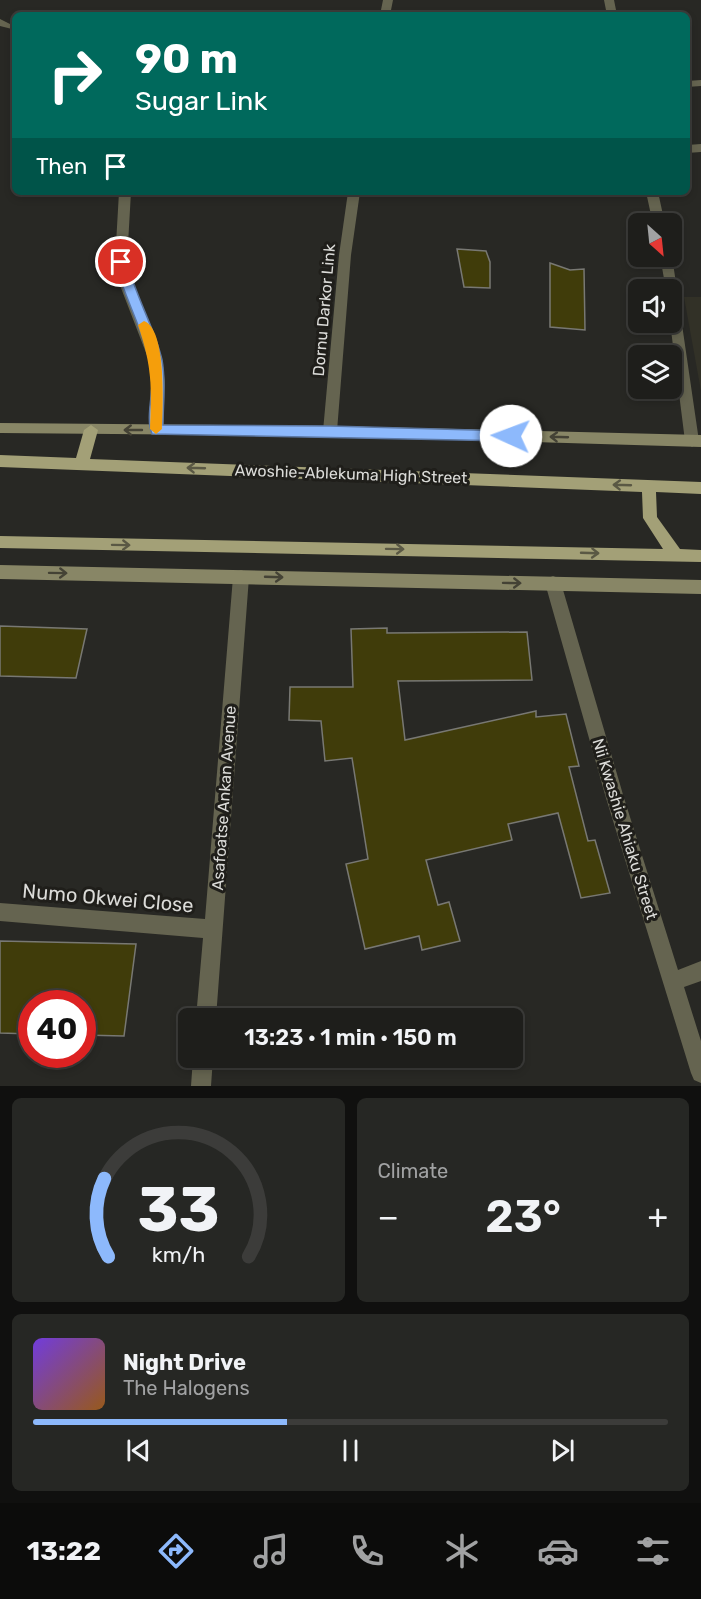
<!DOCTYPE html>
<html lang="en">
<head>
<meta charset="utf-8">
<style>
	:root { --surface:#1e1e1b; --page:#262724; --text:#f1f3f6; --muted:#a1a2a3; --line:#3c3c3a; --accent:#8db9fc }
	body { margin:0; font-family:Rubik,sans-serif; background:var(--page); color:var(--text); height:100vh; display:flex; flex-direction:column; font-size:22px; white-space:nowrap }
	* { box-sizing:border-box; margin:0 }
	p { font-size:20px; color:var(--muted) }
	.icon { flex:none; width:33px; height:33px; fill:none; stroke:currentColor; stroke-width:2; stroke-linecap:round; stroke-linejoin:round }
	.map { position:relative; height:1086px; overflow:hidden }
	.sheet { display:flex; flex-direction:column; gap:12px; padding:12px; background:#10100f; flex:1 }
	.sheet>* { flex:none }
	.guide { position:absolute; left:12px; top:12px; width:678px; height:183px; border-radius:9px; box-shadow:0 3px 9px #0003,0 0 0 2px var(--line); background:#00695c; color:#fff; overflow:hidden }
	.needle { width:39px; rotate:153deg }
	.tools { position:absolute; left:628px; top:213px; display:grid; gap:12px }
	.tools a { display:grid; place-items:center; width:54px; height:54px; border-radius:9px; background:var(--surface); box-shadow:0 3px 9px #0003,0 0 0 2px var(--line); font-size:30px }
	.speed { position:absolute; left:18px; top:990px; display:flex; gap:12px; font-size:30px; font-weight:700; text-align:center }
	.speed>* { display:grid; place-content:center; width:78px; height:78px; border-radius:50%; background:var(--surface); box-shadow:0 3px 9px #0003,0 0 0 2px var(--line); line-height:1 }
	.speed .limit { border:9px solid #d22; background:#fff; color:#111 }
	.pin { position:absolute; display:grid; place-items:center; width:51px; height:51px; color:#fff; margin:-26px; border:3px solid #fff; border-radius:50%; box-shadow:0 2px 6px #0007 }
	.me { position:absolute; width:66px; margin:-33px; rotate:272deg; stroke-linejoin:round; filter:drop-shadow(0 0 4px #0008) }
	.turn { display:flex; align-items:center; gap:21px; height:126px; padding:0 24px; font-size:27px }
	.turn .icon { width:78px; height:78px; stroke-width:2.5 }
	.turn b { display:block; font-size:42px; line-height:51px }
	.then { display:flex; align-items:center; height:57px; padding:0 24px; background:#0003; gap:12px; font-size:22px }
	.big { font-size:45px; font-weight:600; line-height:1.1 }
	.sheet .widget { flex:1; display:flex; flex-direction:column; justify-content:center; gap:9px; min-width:0; padding:0 21px; border-radius:9px; background:var(--page) }
	.sheet .dial { align-items:center; gap:0 }
	.dial svg { height:156px; overflow:visible; fill:none; stroke:var(--line); stroke-width:7; stroke-linecap:round; text-anchor:middle }
	.dial text { fill:var(--text); stroke:none }
	.song { display:flex; align-items:center; gap:18px }
	.cover { width:72px; height:72px; border-radius:9px; background:linear-gradient(135deg,hsl(260 70% 55%),hsl(30 70% 35%)) }
	.played { height:6px; border-radius:3px; background:linear-gradient(90deg,var(--accent) 40%,var(--line) 40%) }
	.keys { display:flex; justify-content:space-around; direction:ltr }
	.heat { display:flex; justify-content:space-between; align-items:center; font-size:33px; direction:ltr }
	.sheet .tiles { flex:1; display:grid; gap:12px; grid-template-columns:1fr 1fr }
	.widget:last-child { grid-column:span 2 }
	.trip { position:absolute; left:178px; top:1008px; width:345px; height:60px; border-radius:9px; background:var(--surface); box-shadow:0 3px 9px #0003,0 0 0 2px var(--line); font-weight:600; line-height:60px; text-align:center }
	.menu { display:flex; height:96px; justify-content:space-around; align-items:center; background:#0c0c0b; color:var(--muted) }
	.menu .icon { width:42px; height:42px }
	.menu .selected { color:var(--accent) }
	.menu b { font-size:27px; color:var(--text) }
	.map>svg:first-child { display:block }
	.built { fill:#323127 }
	.building { fill:#403c0a; stroke:#787873; stroke-width:1.5 }
	.lines { fill:none; stroke-linecap:round; stroke-linejoin:round }
	.lane { fill:#656450; fill-rule:evenodd }
	.street { fill:#656450; fill-rule:evenodd }
	.secondary { fill:#888666; fill-rule:evenodd }
	.primary { fill:#a3a077; fill-rule:evenodd }
	.oneway { stroke:#444235 }
	.oneway2 { stroke:#5a5844 }
	.route { fill:#8db9fc; stroke:#5c78a4; stroke-width:1.5 }
	.slow { fill:#f59e0b }
	.labels { text-anchor:middle; dominant-baseline:central; stroke-width:6; stroke-linejoin:round; paint-order:stroke }
	.street-label { font-size:16px; fill:#dbdbd8; stroke:#1f1e1a }
	.near-street-label { font-size:20px; fill:#dbdbd8; stroke:#1f1e1a }
</style>
</head>
<body>
<div class="map">
<svg width="701" height="1086" viewBox="0 0 701 1086">
	<rect width="100%" height="100%" fill="#282824"/>
	<path class="built" d="M684 297H701V391Z"/>
	<path class="building" d="M457 249 486 251 490 262V288L464 287Z
		M550 263 570 270 584 269 585 330 550 327Z
		M0 626 87 629 76 678 0 676Z
		M387 628V633L527 632 532 680 398 681 405 740 536 711V717L566 714 579 766 569 767 588 841 595 840 610 893 581 898 558 813 508 824 512 840 426 860 438 905 449 902 460 941 422 950 419 936 365 949 346 864 368 859 352 758 325 761 321 721 289 720 290 687H353L351 629Z
		M0 941 136 944 124 1036 82 1035V1004H32V1034L0 1033Z"/>
	<g class="lines">
		<path class="lane" d="M0 19 12 25V29L0 26Z
			M701 80V86L687 87V81Z
			M701 144V152L687 153V145Z"/>
		<path class="street" d="M383 0H393L390 15H380Z
			M604 0H614L617 15H607Z
			M119 192H131L127 262 133 288 162 358 165 382 163 430 156 435 149 430 151 382 148 358 121 288 115 262Z
			M348 192H360L351 255 337 431 330 436 323 431 339 255Z
			M646 192H658L665 224H653Z
			M660 256H672L699 441 692 447 685 441 670 322H672V290H666Z
			M241 570 246 572 249 577 216 1018H196L203 938 0 921V903L205 919 233 577 236 572Z
			M553 576 558 578 561 583 624 798 678 970 701 961V981L684 987 701 1041V1083L694 1080 691 1073 606 798 545 583 548 578Z
			M193 1058H213L211 1086H191Z"/>
		<path class="secondary" d="M0 423 330 426 701 435V447L330 436 0 433Z
			M0 565 701 580V594L0 579Z"/>
		<path class="primary" d="M91 425 98 430 90 459 701 482V494L656 492 657 517 680 549 701 550V562L0 548V536L663 549 643 518 642 492 0 467V455L76 458 84 430Z"/>
	</g>
	<defs><path id="oneway-shaft" d="M-6 0H5M1.5-3L5.5 0L1.5 3" fill="none" stroke-width="1.6" stroke-linecap="round" stroke-linejoin="round" transform="scale(1.5)"/></defs>
	<g class="oneway">
		<use href="#oneway-shaft" transform="translate(133 430) rotate(180)"/>
		<use href="#oneway-shaft" transform="translate(559 437) rotate(-178)"/>
		<use href="#oneway-shaft" transform="translate(58 573) rotate(1)"/>
		<use href="#oneway-shaft" transform="translate(274 577) rotate(2)"/>
		<use href="#oneway-shaft" transform="translate(512 583) rotate(1)"/>
	</g>
	<g class="oneway2">
		<use href="#oneway-shaft" transform="translate(196 468) rotate(-178)"/>
		<use href="#oneway-shaft" transform="translate(622 485) rotate(-178)"/>
		<use href="#oneway-shaft" transform="translate(121 545) rotate(1)"/>
		<use href="#oneway-shaft" transform="translate(395 549) rotate(1)"/>
		<use href="#oneway-shaft" transform="translate(590 553) rotate(2)"/>
	</g>
	<path class="route" d="M121 258 127 262C135 295 155 329 162 360 166 381 163 404 163 425L330 426 511 431 517 436 511 441 152 434C146 420 152 398 152 383 151 342 125 302 115 262Z"/>
	<path class="slow" d="M144 321C167 329 163 408 162 429L156 434 150 429C152 387 152 366 138 325Z"/>
	<g class="labels">
		<g class="street-label">
			<text transform="translate(324 310) rotate(-85)">Dornu Darkor Link</text>
			<text transform="translate(351 474) rotate(2)">Awoshie-Ablekuma High Street</text>
			<text transform="translate(224 798) rotate(-86)">Asafoatse Ankan Avenue</text>
			<text transform="translate(625 829) rotate(73)">Nii Kwashie Ahiaku Street</text>
		</g>
		<g class="near-street-label">
			<text transform="translate(108 898) rotate(5)">Numo Okwei Close</text>
		</g>
	</g>
</svg>
<div class="tools">
<a><svg class="needle" viewBox="-14 -14 28 28"><path d="M0-13l5 13h-10z" fill="#e53935"/><path d="M0 13l5-13h-10z" fill="#a1a2a3"/></svg></a>
<a><svg class="icon" aria-label="sound" viewBox="0 0 24 24"><path d="M4 9h4l5-4v14l-5-4H4zM17 9q2 3 0 6"/></svg></a>
<a><svg class="icon" aria-label="layers" viewBox="0 0 24 24"><path d="M12 4l9 5-9 5-9-5zM3 14l9 5 9-5"/></svg></a>
</div>
<div class="speed"><div class="limit">40</div></div>
<div class="pin" style="left:121px;top:262px;background:#d93025"><svg class="icon" aria-label="arrive" viewBox="0 0 24 24"><path d="M6 21V4h12l-3 4 3 4H6"/></svg></div>
<svg class="me" style="left:511px;top:436px" viewBox="-20 -20 40 40"><circle r="19" fill="#fff"/><path d="M0-13L10 11 0 6-10 11z" fill="#8db9fc"/></svg>
<div class="trip">13:23 · 1 min · 150 m</div>
<div class="guide">
<div class="turn"><svg class="icon" aria-label="right" viewBox="0 0 24 24"><path d="M7 20v-9h11M14 6l5 5-5 5"/></svg><div><b>90 m</b>Sugar Link</div></div>
<div class="then">Then<svg class="icon" aria-label="arrive" viewBox="0 0 24 24"><path d="M6 21V4h12l-3 4 3 4H6"/></svg></div>
</div>
</div>
<section class="sheet">
<div class="tiles">
<div class="widget dial"><svg viewBox="0 0 100 80">
<path d="M14 69A42 42 0 1 1 86 69"/>
<path d="M14 69A42 42 0 0 1 12 29" stroke="#8db9fc"/>
<text x="50" y="56" font-size="32" font-weight="700">33</text>
<text x="50" y="72" font-size="11">km/h</text>
</svg></div>
<div class="widget"><p>Climate</p>
<div class="heat"><a>−</a><b class="big">23°</b><a>+</a></div>
</div>
<div class="widget">
<div class="song"><i class="cover"></i><div><b>Night Drive</b><p>The Halogens</p></div></div>
<div class="played"></div>
<div class="keys"><svg class="icon" aria-label="previous" viewBox="0 0 24 24"><path d="M18 5L8 12l10 7zM5 5v14"/></svg><svg class="icon" aria-label="pause" viewBox="0 0 24 24"><path d="M8 5v14M16 5v14"/></svg><svg class="icon" aria-label="next" viewBox="0 0 24 24"><path d="M6 5l10 7-10 7zM19 5v14"/></svg></div>
</div>
</div>
</section>
<nav class="menu">
<b>13:22</b>
<svg class="icon selected" aria-label="directions" viewBox="0 0 24 24"><path d="M12 3l9 9-9 9-9-9zM9 14v-3h6M13 9l2 2-2 2"/></svg>
<svg class="icon" aria-label="music" viewBox="0 0 24 24"><path d="M9 18V5l10-2v13"/><circle cx="6" cy="18" r="3"/><circle cx="16" cy="16" r="3"/></svg>
<svg class="icon" aria-label="phone" viewBox="0 0 24 24"><path d="M5 4h4l2 5-3 2q2 4 5 5l2-3 5 2v4C11 20 4 13 5 4z"/></svg>
<svg class="icon" aria-label="climate" viewBox="0 0 24 24"><path d="M12 3v18M4 7l16 10M4 17L20 7"/></svg>
<svg class="icon" aria-label="car" viewBox="0 0 24 24"><path d="M5 17H2v-5l4-1 3-4h7l3 4 3 1v5h-3M9 17h6M6 11h13"/><circle cx="7" cy="17" r="2"/><circle cx="17" cy="17" r="2"/></svg>
<svg class="icon" aria-label="filters" viewBox="0 0 24 24"><path d="M4 7h16M4 17h16"/><circle cx="9" cy="7" r="2"/><circle cx="15" cy="17" r="2"/></svg>
</nav>
</body>
</html>
